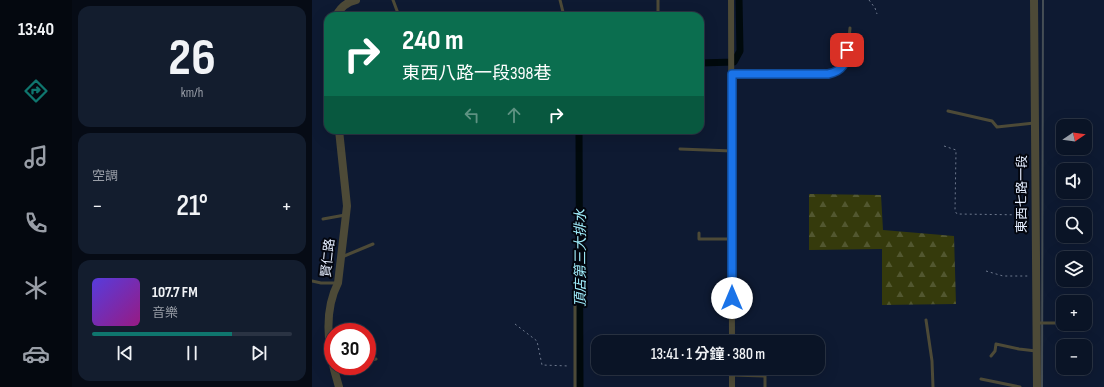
<!DOCTYPE html>
<html lang="zh-TW">
<head>
<meta charset="utf-8">
<style>
	:root { --surface:#0a1426; --page:#131d2e; --text:#f1f3f6; --muted:#999ea7; --line:#2a3343; --accent:#0f766e }
	body { margin:0; font-family:"Sofia Sans Condensed","Noto Sans TC",sans-serif; background:var(--page); color:var(--text); height:100vh; display:flex; flex-direction:column; font-size:15px; white-space:nowrap }
	* { box-sizing:border-box; margin:0 }
	p { font-size:13px; color:var(--muted) }
	.icon { flex:none; width:22px; height:22px; fill:none; stroke:currentColor; stroke-width:2; stroke-linecap:round; stroke-linejoin:round }
	.map { position:relative; flex:1; overflow:hidden }
	.sheet { display:flex; flex-direction:column; gap:6px; padding:6px; background:#060b15; width:240px }
	.sheet>* { flex:none }
	.hud { position:absolute; left:12px; top:12px; width:380px; height:122px; border-radius:12px; box-shadow:0 4px 16px #0002,0 0 0 1px var(--line); background:#0b6e4f; color:#fff; overflow:hidden }
	.needle { width:26px; rotate:77deg }
	.controls { position:absolute; left:744px; top:119px; display:grid; gap:8px }
	.controls a { display:grid; place-items:center; width:36px; height:36px; border-radius:8px; background:var(--surface); box-shadow:0 4px 16px #0002,0 0 0 1px var(--line); font-size:20px }
	.speed { position:absolute; left:12px; top:323px; display:flex; gap:8px; font-size:20px; font-weight:700; text-align:center }
	.speed>* { display:grid; place-content:center; width:52px; height:52px; border-radius:50%; background:var(--surface); box-shadow:0 4px 16px #0002,0 0 0 1px var(--line); line-height:1 }
	.speed .limit { border:6px solid #d22; background:#fff; color:#111 }
	.pin { position:absolute; display:grid; place-items:center; width:34px; height:34px; color:#fff; margin:-17px; border-radius:8px; box-shadow:0 2px 6px #0006 }
	.me { position:absolute; width:44px; margin:-22px; rotate:0deg; stroke-linejoin:round; filter:drop-shadow(0 0 3px #0008) }
	.turn { display:flex; align-items:center; gap:14px; height:84px; padding:0 12px; font-size:18px }
	.turn .icon { width:52px; height:52px; stroke-width:2.5 }
	.turn b { display:block; font-size:28px; line-height:34px }
	.lanes { display:flex; align-items:center; height:38px; padding:0 12px; background:#0003; justify-content:center; gap:20px; direction:ltr }
	.lanes .off { opacity:.35 }
	.big { font-size:30px; font-weight:600; line-height:1.1 }
	.sheet .card { flex:1; display:flex; flex-direction:column; justify-content:center; gap:6px; min-width:0; padding:0 14px; border-radius:12px; background:var(--page) }
	.sheet .dial { align-items:center; gap:0 }
	.dial b { font-size:52px; line-height:1 }
	.song { display:flex; align-items:center; gap:12px }
	.cover { width:48px; height:48px; border-radius:6px; background:linear-gradient(135deg,hsl(250 70% 55%),hsl(310 70% 35%)) }
	.played { height:4px; border-radius:2px; background:linear-gradient(90deg,var(--accent) 70%,var(--line) 70%) }
	.keys { display:flex; justify-content:space-around; direction:ltr }
	.heat { display:flex; justify-content:space-between; align-items:center; font-size:22px; direction:ltr }
	.trip { position:absolute; left:279px; top:335px; width:234px; height:40px; border-radius:12px; background:var(--surface); box-shadow:0 4px 16px #0002,0 0 0 1px var(--line); font-weight:600; line-height:40px; text-align:center }
	main { display:flex; flex:1; min-height:0 }
	.dock { display:flex; flex-direction:column; width:72px; justify-content:space-around; align-items:center; background:#04080f; color:var(--muted) }
	.dock .icon { width:28px; height:28px }
	.dock .on { color:var(--accent) }
	.dock b { font-size:18px; color:var(--text) }
	.map>svg:first-child { display:block }
	.forest { fill:url(#forest-firs) }
	.lines { fill:none; stroke-linecap:round; stroke-linejoin:round }
	.stream { stroke:#454e55; stroke-width:2 }
	.canal { stroke:#00090c; stroke-width:7 }
	.path { stroke:#6d788d; stroke-width:1; stroke-dasharray:2 3; stroke-linecap:butt }
	.service { stroke:#4d4a37; stroke-width:3 }
	.minor { stroke:#4d4a37; stroke-width:6 }
	.tertiary { stroke:#4d4a37; stroke-width:8 }
	.route-casing { stroke:#114b97; stroke-width:10 }
	.route { stroke:#1a73e8; stroke-width:7 }
	.labels { text-anchor:middle; dominant-baseline:central; stroke-width:4; stroke-linejoin:round; paint-order:stroke }
	.street-label { font-size:13px; fill:#e5eeff; stroke:#03060f }
	.water-label { font-size:14px; font-style:italic; fill:#a0edfb; stroke:#03060f }
</style>
</head>
<body>
<main>
<nav class="dock">
<b>13:40</b>
<svg class="icon on" aria-label="directions" viewBox="0 0 24 24"><path d="M12 3l9 9-9 9-9-9zM9 14v-3h6M13 9l2 2-2 2"/></svg>
<svg class="icon" aria-label="music" viewBox="0 0 24 24"><path d="M9 18V5l10-2v13"/><circle cx="6" cy="18" r="3"/><circle cx="16" cy="16" r="3"/></svg>
<svg class="icon" aria-label="phone" viewBox="0 0 24 24"><path d="M5 4h4l2 5-3 2q2 4 5 5l2-3 5 2v4C11 20 4 13 5 4z"/></svg>
<svg class="icon" aria-label="climate" viewBox="0 0 24 24"><path d="M12 3v18M4 7l16 10M4 17L20 7"/></svg>
<svg class="icon" aria-label="car" viewBox="0 0 24 24"><path d="M5 17H2v-5l4-1 3-4h7l3 4 3 1v5h-3M9 17h6M6 11h13"/><circle cx="7" cy="17" r="2"/><circle cx="17" cy="17" r="2"/></svg>
</nav>
<section class="sheet">
<div class="card dial"><b>26</b><p>km/h</p></div>
<div class="card"><p>空調</p>
<div class="heat"><a>−</a><b class="big">21°</b><a>+</a></div>
</div>
<div class="card">
<div class="song"><i class="cover"></i><div><b>107.7 FM</b><p>音樂</p></div></div>
<div class="played"></div>
<div class="keys"><svg class="icon" aria-label="previous" viewBox="0 0 24 24"><path d="M18 5L8 12l10 7zM5 5v14"/></svg><svg class="icon" aria-label="pause" viewBox="0 0 24 24"><path d="M8 5v14M16 5v14"/></svg><svg class="icon" aria-label="next" viewBox="0 0 24 24"><path d="M6 5l10 7-10 7zM19 5v14"/></svg></div>
</div>
</section>
<div class="map">
<svg width="792" height="387" viewBox="0 0 792 387">
	<defs>
		<pattern id="forest-firs" width="22" height="20" patternUnits="userSpaceOnUse"><rect width="22" height="20" fill="#353a0c"/><path d="M5 1l3.5 6h-7zM16 11l3.5 6h-7z" fill="#525730"/></pattern>
	</defs>
	<rect width="100%" height="100%" fill="#0e1a32"/>
	<path class="forest" d="M497 194 569 195 571 230 642 236 644 304 570 305V249L497 250Z"/>
	<g class="lines">
		<path class="stream" d="M730 387 731 0"/>
		<path class="canal" d="M388 63 422 62 428 51 427 0
			M267 130 268 387"/>
		<path class="path" d="M557 0 563 8 565 14
			M632 146 644 150 643 211 645 214 717 215
			M674 271 691 276H716
			M203 324 225 341 230 365 257 366"/>
		<path class="service" d="M81 0 87 16
			M248 0 252 16
			M346 0V16
			M420 74H516C539 70 536 46 538 28
			M636 111 680 121 685 127 722 123
			M368 149 420 151
			M11 219 33 215
			M387 233V239H420
			M30 257 61 244
			M0 281 9 283H25
			M263 281V387
			M614 320 620 361 621 387
			M725 323H744
			M679 356 683 351 684 344 707 349 724 351
			M55 361 64 359
			M23 368 33 366
			M420 375 453 376V387
			M669 379 708 387"/>
		<path class="minor" d="M419 0 420 342
			M420 368V387"/>
		<path class="tertiary" d="M722 0 725 387
			M24 16C28 8 35 2 44 0
			M27 130 35 206 26 283C10 314 17 355 27 387"/>
	</g>
	<g class="lines">
		<g class="route-casing">
			<path id="route" d="M420 298V74H516C531 71 534 63 535 50"/>
		</g>
		<use href="#route" class="route"/>
	</g>
	<g class="labels">
		<g class="street-label">
			<text transform="translate(710 194) rotate(-90)">東西七路一段</text>
			<text transform="translate(16 258) rotate(-84)">賢仁路</text>
		</g>
		<g class="water-label">
			<text transform="translate(268 258) rotate(-90)">頂店第三大排水</text>
		</g>
	</g>
</svg>
<div class="controls">
<a><svg class="needle" viewBox="-14 -14 28 28"><path d="M0-13l5 13h-10z" fill="#e53935"/><path d="M0 13l5-13h-10z" fill="#999ea7"/></svg></a>
<a><svg class="icon" aria-label="sound" viewBox="0 0 24 24"><path d="M4 9h4l5-4v14l-5-4H4zM17 9q2 3 0 6"/></svg></a>
<a><svg class="icon" aria-label="search" viewBox="0 0 24 24"><circle cx="10" cy="10" r="6"/><path d="M15 15l6 6"/></svg></a>
<a><svg class="icon" aria-label="layers" viewBox="0 0 24 24"><path d="M12 4l9 5-9 5-9-5zM3 14l9 5 9-5"/></svg></a>
<a>+</a>
<a>−</a>
</div>
<div class="speed"><div class="limit">30</div></div>
<div class="pin" style="left:535px;top:50px;background:#d93025"><svg class="icon" aria-label="arrive" viewBox="0 0 24 24"><path d="M6 21V4h12l-3 4 3 4H6"/></svg></div>
<svg class="me" style="left:420px;top:298px" viewBox="-20 -20 40 40"><circle r="19" fill="#fff"/><path d="M0-13L10 11 0 6-10 11z" fill="#1a73e8"/></svg>
<div class="trip">13:41 · 1 分鐘 · 380 m</div>
<div class="hud">
<div class="turn"><svg class="icon" aria-label="right" viewBox="0 0 24 24"><path d="M7 20v-9h11M14 6l5 5-5 5"/></svg><div><b>240 m</b>東西八路一段398巷</div></div>
<div class="lanes"><svg class="icon off" aria-label="left" viewBox="0 0 24 24"><path d="M17 20v-9H6M10 6l-5 5 5 5"/></svg><svg class="icon off" aria-label="ahead" viewBox="0 0 24 24"><path d="M12 20V5M6 11l6-6 6 6"/></svg><svg class="icon" aria-label="right" viewBox="0 0 24 24"><path d="M7 20v-9h11M14 6l5 5-5 5"/></svg></div>
</div>
</div>
</main>
</body>
</html>
